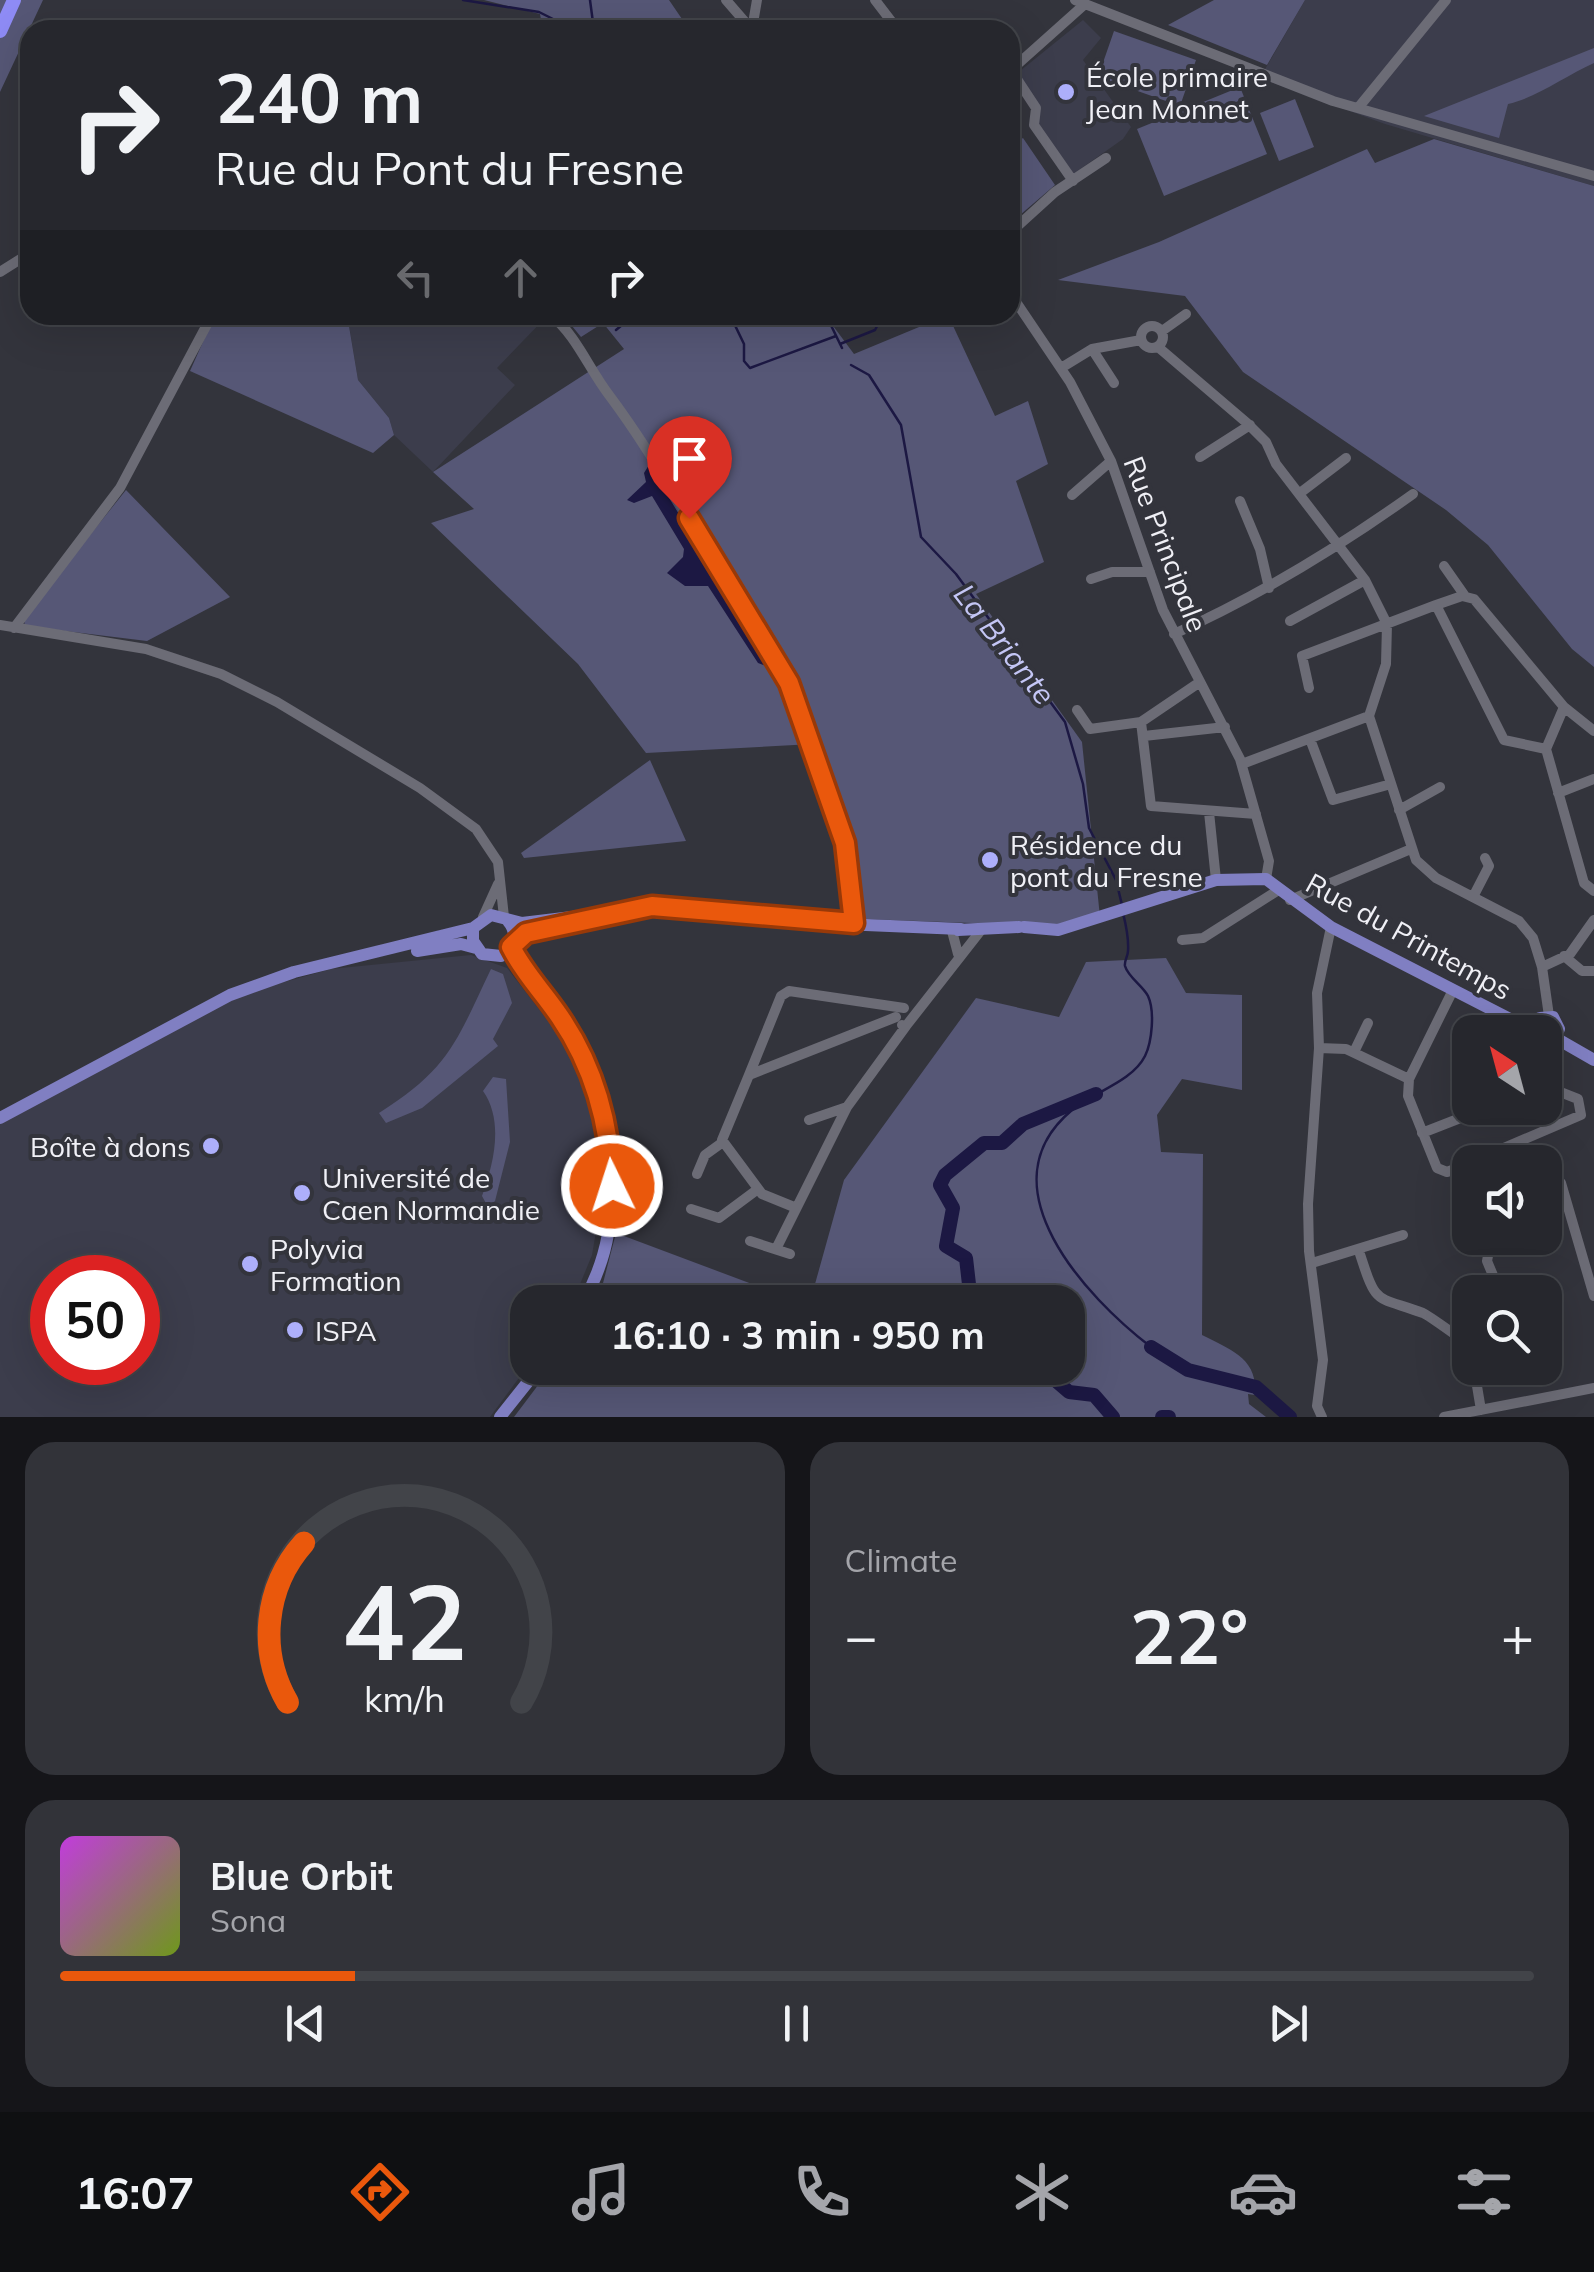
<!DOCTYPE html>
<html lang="en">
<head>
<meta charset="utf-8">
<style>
	:root { --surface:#26272d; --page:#323339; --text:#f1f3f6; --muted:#a4a5aa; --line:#424449; --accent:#ea580c }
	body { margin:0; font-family:Mulish,sans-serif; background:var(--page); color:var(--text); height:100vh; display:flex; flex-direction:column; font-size:38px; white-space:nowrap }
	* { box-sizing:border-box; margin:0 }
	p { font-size:32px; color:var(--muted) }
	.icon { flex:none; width:55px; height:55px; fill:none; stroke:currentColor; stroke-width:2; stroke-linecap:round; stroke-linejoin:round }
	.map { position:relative; height:1417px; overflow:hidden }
	.sheet { display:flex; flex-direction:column; gap:25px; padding:25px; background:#151519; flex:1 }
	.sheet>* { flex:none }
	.top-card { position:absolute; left:20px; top:20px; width:1000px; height:305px; border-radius:30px; box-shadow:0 10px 40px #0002,0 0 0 2px var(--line); background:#26272d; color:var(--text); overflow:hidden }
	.needle { width:65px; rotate:324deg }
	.fabs { position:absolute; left:1452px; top:1015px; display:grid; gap:20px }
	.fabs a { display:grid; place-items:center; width:110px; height:110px; border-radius:20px; background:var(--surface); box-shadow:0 10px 40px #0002,0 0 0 2px var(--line); font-size:50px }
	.speed { position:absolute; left:30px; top:1255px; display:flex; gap:20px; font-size:50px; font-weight:700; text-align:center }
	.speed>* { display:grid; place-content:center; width:130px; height:130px; border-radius:50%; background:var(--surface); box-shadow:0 10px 40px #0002,0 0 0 2px var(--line); line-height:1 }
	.speed .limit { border:15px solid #d22; background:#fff; color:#111 }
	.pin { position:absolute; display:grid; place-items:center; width:85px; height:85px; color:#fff; margin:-102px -42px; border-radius:50% 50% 50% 0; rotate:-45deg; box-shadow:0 0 10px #0007 }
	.pin .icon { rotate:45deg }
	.me { position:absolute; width:110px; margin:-55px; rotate:356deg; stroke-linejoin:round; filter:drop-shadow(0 0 8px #0008) }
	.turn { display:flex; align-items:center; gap:35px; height:210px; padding:0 30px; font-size:45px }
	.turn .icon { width:130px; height:130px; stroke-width:2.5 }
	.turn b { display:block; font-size:70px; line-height:85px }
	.lanes { display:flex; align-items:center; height:95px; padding:0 30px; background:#0003; justify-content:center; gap:50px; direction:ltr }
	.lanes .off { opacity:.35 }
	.big { font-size:75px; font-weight:700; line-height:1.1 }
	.sheet .tile { flex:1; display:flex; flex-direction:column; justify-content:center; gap:15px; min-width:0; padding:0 35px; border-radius:30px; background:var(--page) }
	.sheet .dial { align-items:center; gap:0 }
	.dial svg { height:260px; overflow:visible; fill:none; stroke:var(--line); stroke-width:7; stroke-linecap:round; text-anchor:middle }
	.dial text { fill:var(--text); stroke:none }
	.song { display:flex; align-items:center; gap:30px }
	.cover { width:120px; height:120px; border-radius:15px; background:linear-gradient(135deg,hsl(290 70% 55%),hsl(80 70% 35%)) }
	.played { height:10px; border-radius:5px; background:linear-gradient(90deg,var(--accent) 20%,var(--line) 20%) }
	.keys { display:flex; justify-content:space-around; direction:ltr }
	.heat { display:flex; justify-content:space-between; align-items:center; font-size:55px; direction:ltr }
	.sheet .tiles { flex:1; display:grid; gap:25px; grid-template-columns:1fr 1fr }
	.tile:last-child { grid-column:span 2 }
	.trip { position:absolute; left:510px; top:1285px; width:575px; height:100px; border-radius:30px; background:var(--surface); box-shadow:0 10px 40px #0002,0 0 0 2px var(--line); font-weight:700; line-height:100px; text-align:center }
	.tabs { display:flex; height:160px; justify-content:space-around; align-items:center; background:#0f1012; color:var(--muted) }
	.tabs .icon { width:70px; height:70px }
	.tabs .selected { color:var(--accent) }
	.tabs b { font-size:45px; color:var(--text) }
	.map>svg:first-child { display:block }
	.built { fill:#3c3d4c; fill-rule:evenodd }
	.green { fill:#565776 }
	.water { fill:#1c1843 }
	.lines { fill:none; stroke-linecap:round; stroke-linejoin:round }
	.stream { stroke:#1c1843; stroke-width:2.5 }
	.river { stroke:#1c1843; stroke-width:14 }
	.minor { stroke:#6c6c76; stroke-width:10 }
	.major { stroke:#807fc2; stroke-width:12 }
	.highway { stroke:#8e8bf5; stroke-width:14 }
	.route-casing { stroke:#983908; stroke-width:25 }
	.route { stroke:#ea580c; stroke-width:18 }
	.poi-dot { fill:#adaffb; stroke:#33343c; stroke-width:4 }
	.labels { text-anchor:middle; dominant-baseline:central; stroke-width:8; stroke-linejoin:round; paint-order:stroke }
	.poi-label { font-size:28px; fill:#f0f0f6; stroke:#33343c; text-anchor:start }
	.street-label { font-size:28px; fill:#f0f0f6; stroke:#33343c }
	.water-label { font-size:30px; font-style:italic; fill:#c4c6f5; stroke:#33343c }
</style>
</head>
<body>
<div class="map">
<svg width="1594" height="1417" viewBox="0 0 1594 1417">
	<rect width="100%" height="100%" fill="#33343c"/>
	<path class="built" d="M1305 0H1594V186L1385 124 1260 78Z
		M1083 20 1101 38 1083 60 1131 127 1123 139 1072 175 1036 122 1040 109 1015 75Z
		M353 315H548L497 368 515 385 433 472 394 435 389 418 358 380 348 319Z
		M471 955 507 968 556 1031 576 1065 596 1119 606 1173 592 1255 576 1294 571 1302H528L527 1367 490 1417H0V1122L231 997 331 969ZM52 1278H138V1362H52Z"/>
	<path class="green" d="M0 0H43L0 92Z
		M484 0H669L682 19 662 30H543L540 14Z
		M1214 0H1305L1267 65 1168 25Z
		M1114 31 1196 60 1180 106 1098 77Z
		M1594 48V63C1565 76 1536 98 1508 104L1499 138 1424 116Z
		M1240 87 1267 154 1164 196 1137 129Z
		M1295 99 1314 147 1279 161 1260 113Z
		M1023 138 1055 185 1020 215 1010 203V147Z
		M1434 139 1594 186V667L1572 649 1488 545 1446 510 1243 372 1185 296 1058 280 1159 242 1367 149 1375 163Z
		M215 315H353L348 320 358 380 389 418 394 435 373 453 190 371Z
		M563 315H825L854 354 948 315 995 416 1028 401 1048 464 1016 481 1044 562 976 594 1082 742 1100 917 1053 926 865 919 813 744 646 753 578 664 431 523 474 509 433 472 624 349 603 323 581 337Z
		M126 490 230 597 147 641 24 626 26 615Z
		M650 760 686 841 524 858 521 853Z
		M1166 958 1186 993 1242 995V1090L1182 1079 1157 1115 1161 1152 1203 1154 1202 1335C1231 1350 1258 1358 1255 1395L1248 1394 1249 1404 1266 1417H514L551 1368H1068V1302H810L844 1180 976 998 1059 1017 1086 962Z
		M491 969 503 974 512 1003 493 1039 498 1046 422 1108 386 1123 379 1113C450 1068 456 1042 491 969Z
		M493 1077 506 1079 510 1142 495 1201 488 1207 482 1196C494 1163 504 1121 483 1091Z
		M616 1233 800 1302H593L602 1287Z"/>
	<path class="water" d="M649 465 757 642 766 666 758 663 708 586H685L667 573 683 557 684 549 652 496 634 503 627 500 646 482 644 473Z"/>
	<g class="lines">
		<path class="stream" d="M463 0 539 12 555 20 592 26
			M590 0 594 30
			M663 315 700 322 712 315
			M730 315 744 344V361L750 368 836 336
			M826 315 842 348
			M616 330 634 315
			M840 344 875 330 883 315
			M851 365 869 375 901 425 921 537 956 574 1065 722 1083 784 1089 828 1116 880 1122 905
			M1123 913C1126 925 1129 938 1128 951 1128 956 1124 961 1125 966 1128 977 1143 986 1148 996 1155 1011 1152 1042 1145 1056 1132 1082 1093 1092 1072 1110 981 1186 1087 1298 1151 1347"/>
		<path class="river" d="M971 1302 966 1258 946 1246 953 1208 940 1185 945 1175 984 1143H1002L1023 1124 1096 1094
			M1151 1347 1188 1370 1256 1387 1290 1417
			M1041 1368 1069 1392 1094 1395 1113 1417
			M1162 1417H1169"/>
		<path class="minor" d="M726 0 752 30
			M875 0 898 30
			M1075 0 1333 101 1594 176
			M752 29 757 0
			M275 30 276 27
			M1011 70 1036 108 1034 125 1073 181
			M1010 71 1085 4
			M1358 108 1446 0
			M1010 233 1055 192 1106 158
			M0 272 30 253
			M1010 293 1070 382 1111 461 1163 610 1240 759 1269 861 1266 879
			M551 315C576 335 589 369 609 395 642 439 668 484 696 530 766 640 856 788 854 923
			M1141 337a11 11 0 1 1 22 0a11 11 0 1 1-22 0Z
			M1162 331 1186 314
			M1158 347 1247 423 1266 442 1276 464 1365 580 1387 624 1386 664 1369 716 1416 860 1436 878 1519 921 1533 938 1542 967 1549 1016
			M1092 349 1114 383
			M1061 368 1092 349 1141 340
			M1200 457 1250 425
			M1300 493 1346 458
			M1072 495 1111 461
			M1240 501 1260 549 1269 588
			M1444 566 1465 596
			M1091 579 1112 572H1150
			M1436 605 1462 596 1474 599 1564 707 1546 749
			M1290 621 1365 580
			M0 625 146 649 221 674 277 702 420 788 476 829 498 862 504 917
			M14 628 120 488 212 315
			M1174 634C1259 596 1336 549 1413 494
			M1200 682 1141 722 1151 806 1256 814
			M1309 688 1302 656 1436 605 1504 740 1546 749 1584 883 1594 891
			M1564 707 1594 731
			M1077 710 1090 729 1141 722
			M1144 736 1225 727
			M1310 739 1333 800 1391 784
			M1242 764 1369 716
			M1558 793 1594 779
			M1399 810 1440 787
			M1209 812 1216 880
			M1473 897 1489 866 1485 858
			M1290 900 1411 849
			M483 917 498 884
			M952 931 958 954
			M1182 940 1203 938 1277 891
			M1564 956 1582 971H1594
			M1542 967 1570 954 1594 920
			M902 1025 906 1026 982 929
			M1319 1048 1346 1049 1409 1079 1453 990
			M1354 1052 1368 1023
			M749 1075 781 996 789 991 904 1008
			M1409 1079 1408 1096 1437 1168 1447 1172 1470 1163
			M809 1120 847 1107
			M1422 1133 1486 1108
			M1471 1162 1581 1115 1578 1099 1545 1086
			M697 1174 705 1155 723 1142
			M1561 1183 1594 1296
			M794 1207 762 1194 722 1140 749 1075 896 1017
			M691 1209 719 1218 758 1189
			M1491 1240 1487 1261 1500 1292
			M750 1241 790 1254
			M776 1249 847 1107 906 1026
			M1359 1251C1377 1307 1374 1295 1423 1313 1430 1316 1459 1338 1470 1345
			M1312 1263 1403 1235
			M1474 1368 1481 1410
			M1322 1417 1317 1406 1323 1360 1309 1251 1308 1204 1319 1048 1317 993 1331 927
			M1444 1417 1594 1388"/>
		<path class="major" d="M508 921C519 934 514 947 501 956L482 954 473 941V928L491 915 522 923 672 905 807 915 847 922
			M842 924 961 929
			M1024 927 1058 930 1216 880 1266 879 1331 927 1514 1021 1535 1026
			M958 930 1019 927
			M514 939 564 924
			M511 947C527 980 555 1004 572 1036 615 1114 630 1222 583 1302
			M417 951 461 944 476 948
			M1535 1026 1540 1018 1553 1017 1559 1029 1554 1037
			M1554 1037 1594 1060
			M0 1118 230 995 294 972 473 928
			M500 1417 539 1368"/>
		<path class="highway" d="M0 31 14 0"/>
	</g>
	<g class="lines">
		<g class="route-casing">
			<path id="route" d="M612 1186C610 1126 594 1067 560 1017 544 993 524 973 511 947L526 933 652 906 854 923 845 843 789 683 689 518"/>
		</g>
		<use href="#route" class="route"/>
	</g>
	<g class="poi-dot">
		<circle cx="1066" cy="92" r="10"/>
		<circle cx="990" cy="860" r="10"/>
		<circle cx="211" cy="1146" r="10"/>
		<circle cx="302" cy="1193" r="10"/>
		<circle cx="250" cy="1264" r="10"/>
		<circle cx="295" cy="1330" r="10"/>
	</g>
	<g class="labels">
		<g class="poi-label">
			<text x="1086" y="76">École primaire<tspan x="1086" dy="32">Jean Monnet</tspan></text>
			<text x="1010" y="844">Résidence du<tspan x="1010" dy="32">pont du Fresne</tspan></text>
			<text x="191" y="1146" text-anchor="end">Boîte à dons</text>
			<text x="322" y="1177">Université de<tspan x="322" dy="32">Caen Normandie</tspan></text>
			<text x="270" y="1248">Polyvia<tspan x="270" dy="32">Formation</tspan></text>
			<text x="315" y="1330">ISPA</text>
		</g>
		<g class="street-label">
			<text transform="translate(1166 544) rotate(69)">Rue Principale</text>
			<text transform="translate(1409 936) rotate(29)">Rue du Printemps</text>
		</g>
		<g class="water-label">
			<text transform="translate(1005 644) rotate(52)">La Briante</text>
		</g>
	</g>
</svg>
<div class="fabs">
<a><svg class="needle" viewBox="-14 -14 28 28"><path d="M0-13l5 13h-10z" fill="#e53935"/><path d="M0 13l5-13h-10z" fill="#a4a5aa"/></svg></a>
<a><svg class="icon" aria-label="sound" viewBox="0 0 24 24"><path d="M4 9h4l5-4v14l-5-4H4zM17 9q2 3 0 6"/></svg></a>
<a><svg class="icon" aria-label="search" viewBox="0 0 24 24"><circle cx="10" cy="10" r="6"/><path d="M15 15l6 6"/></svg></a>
</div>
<div class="speed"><div class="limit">50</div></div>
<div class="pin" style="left:689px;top:518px;background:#d93025"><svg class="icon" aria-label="arrive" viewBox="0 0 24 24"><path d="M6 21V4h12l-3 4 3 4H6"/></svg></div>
<svg class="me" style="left:612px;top:1186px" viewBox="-20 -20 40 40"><circle r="17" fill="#ea580c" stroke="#fff" stroke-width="3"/><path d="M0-11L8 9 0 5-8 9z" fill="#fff"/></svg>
<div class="trip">16:10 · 3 min · 950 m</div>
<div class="top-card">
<div class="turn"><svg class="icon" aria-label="right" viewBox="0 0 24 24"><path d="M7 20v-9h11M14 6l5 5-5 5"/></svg><div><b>240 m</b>Rue du Pont du Fresne</div></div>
<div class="lanes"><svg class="icon off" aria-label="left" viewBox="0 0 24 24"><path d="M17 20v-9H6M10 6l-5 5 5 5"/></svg><svg class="icon off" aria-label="ahead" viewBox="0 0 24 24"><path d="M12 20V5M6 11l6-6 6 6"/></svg><svg class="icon" aria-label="right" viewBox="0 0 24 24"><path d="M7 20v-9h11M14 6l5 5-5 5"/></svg></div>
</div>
</div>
<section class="sheet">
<div class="tiles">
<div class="tile dial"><svg viewBox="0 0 100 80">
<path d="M14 69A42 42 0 1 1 86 69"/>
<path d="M14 69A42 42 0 0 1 19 20" stroke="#ea580c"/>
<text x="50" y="56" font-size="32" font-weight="700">42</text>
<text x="50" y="72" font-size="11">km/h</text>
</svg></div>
<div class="tile"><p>Climate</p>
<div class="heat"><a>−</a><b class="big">22°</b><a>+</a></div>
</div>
<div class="tile">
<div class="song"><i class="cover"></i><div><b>Blue Orbit</b><p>Sona</p></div></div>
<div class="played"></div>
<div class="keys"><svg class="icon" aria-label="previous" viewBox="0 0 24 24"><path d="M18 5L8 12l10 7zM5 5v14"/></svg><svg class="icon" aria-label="pause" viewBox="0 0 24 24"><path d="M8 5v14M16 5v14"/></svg><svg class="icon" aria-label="next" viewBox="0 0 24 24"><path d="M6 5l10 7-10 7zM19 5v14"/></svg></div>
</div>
</div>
</section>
<nav class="tabs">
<b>16:07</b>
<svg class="icon selected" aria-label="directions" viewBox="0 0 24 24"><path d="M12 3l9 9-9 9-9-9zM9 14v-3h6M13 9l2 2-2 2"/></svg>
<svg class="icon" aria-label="music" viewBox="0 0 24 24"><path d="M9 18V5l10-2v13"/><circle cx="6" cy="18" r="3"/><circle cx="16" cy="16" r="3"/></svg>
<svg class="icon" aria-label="phone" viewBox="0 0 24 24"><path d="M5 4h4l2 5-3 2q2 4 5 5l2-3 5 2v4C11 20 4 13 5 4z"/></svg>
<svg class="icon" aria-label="climate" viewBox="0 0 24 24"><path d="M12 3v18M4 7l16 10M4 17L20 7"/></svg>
<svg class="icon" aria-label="car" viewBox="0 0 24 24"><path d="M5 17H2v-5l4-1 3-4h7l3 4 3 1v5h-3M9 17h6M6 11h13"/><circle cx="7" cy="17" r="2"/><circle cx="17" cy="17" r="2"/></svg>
<svg class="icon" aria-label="filters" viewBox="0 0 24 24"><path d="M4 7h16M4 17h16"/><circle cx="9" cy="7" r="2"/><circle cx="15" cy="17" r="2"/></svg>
</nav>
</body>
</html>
